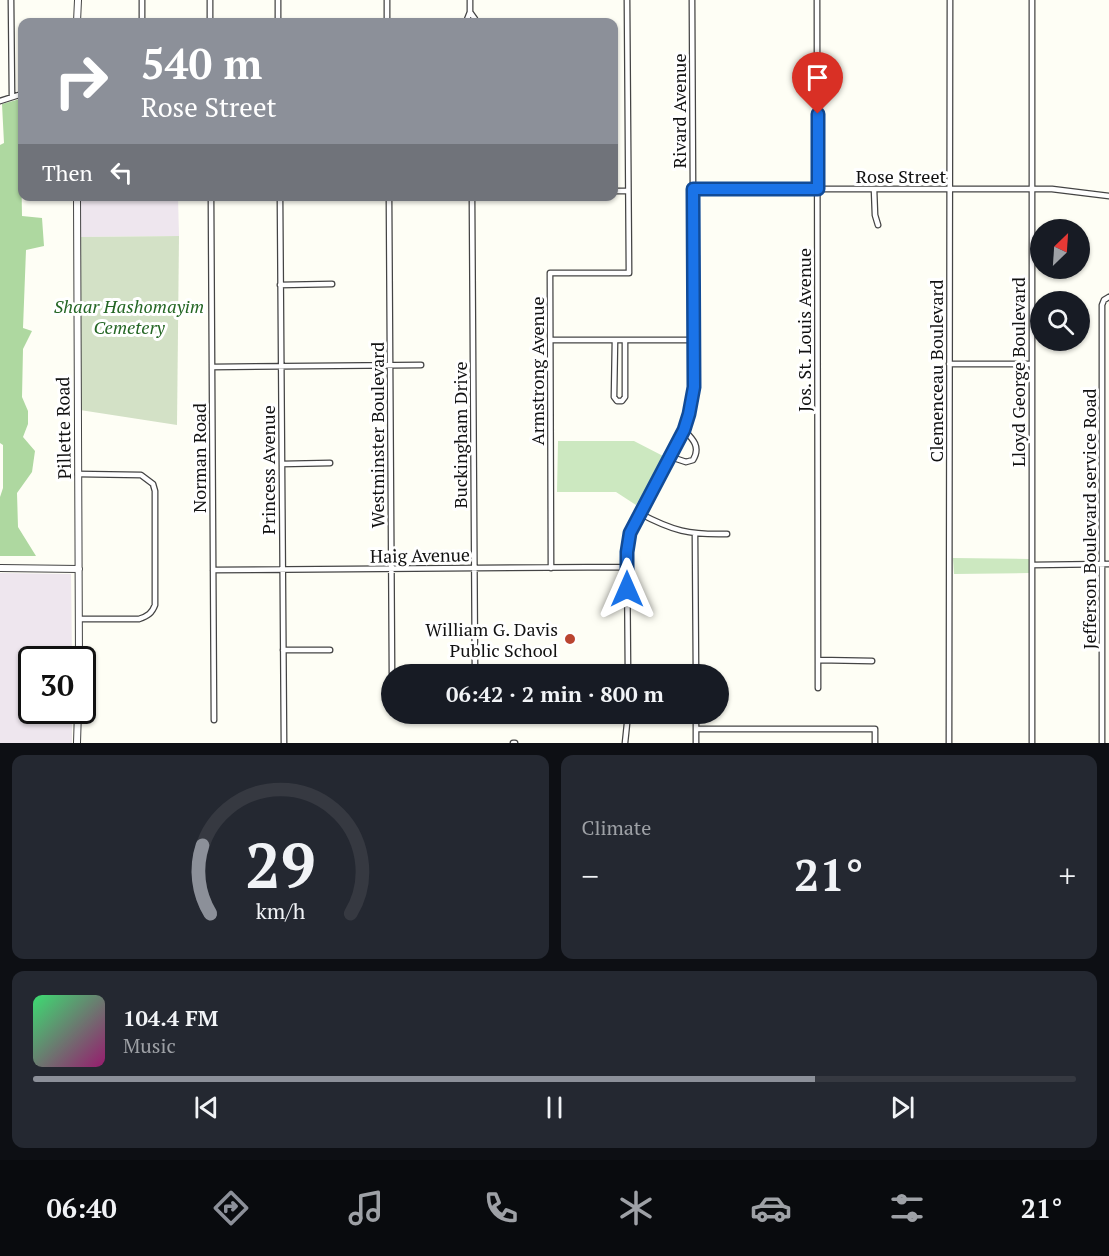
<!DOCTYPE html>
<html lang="en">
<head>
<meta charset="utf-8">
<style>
	:root { --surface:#171b24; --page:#242831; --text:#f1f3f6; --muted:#9ea1a6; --line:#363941; --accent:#8c9099 }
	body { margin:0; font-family:"PT Serif",serif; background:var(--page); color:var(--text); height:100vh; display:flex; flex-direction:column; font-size:22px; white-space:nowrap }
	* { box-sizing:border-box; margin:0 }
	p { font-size:20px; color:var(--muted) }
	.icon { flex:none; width:33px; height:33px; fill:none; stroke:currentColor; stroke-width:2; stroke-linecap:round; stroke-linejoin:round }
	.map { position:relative; height:743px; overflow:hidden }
	.side { display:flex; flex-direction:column; gap:12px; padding:12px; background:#0d0f14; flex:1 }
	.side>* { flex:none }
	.top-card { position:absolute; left:18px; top:18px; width:600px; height:183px; border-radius:12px; box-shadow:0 2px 4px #0004; background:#8c9099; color:#fff; overflow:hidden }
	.needle { width:39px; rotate:25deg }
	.fabs { position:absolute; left:1030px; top:219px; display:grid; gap:12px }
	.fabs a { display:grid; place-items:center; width:60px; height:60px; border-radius:50%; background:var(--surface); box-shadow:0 2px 4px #0004; font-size:30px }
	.speed { position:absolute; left:18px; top:646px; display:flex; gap:12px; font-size:30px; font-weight:700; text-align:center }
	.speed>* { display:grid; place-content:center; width:78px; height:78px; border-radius:50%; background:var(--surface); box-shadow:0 2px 4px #0004; line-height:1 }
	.speed .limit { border:3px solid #111; border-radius:9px; background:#fff; color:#111 }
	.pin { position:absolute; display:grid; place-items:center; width:51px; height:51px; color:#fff; margin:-62px -26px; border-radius:50% 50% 50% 0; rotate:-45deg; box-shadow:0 0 6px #0007 }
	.pin .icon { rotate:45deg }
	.me { position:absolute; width:66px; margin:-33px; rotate:0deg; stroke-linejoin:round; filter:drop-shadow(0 0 4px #0008) }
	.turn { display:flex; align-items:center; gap:21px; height:126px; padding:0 24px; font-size:27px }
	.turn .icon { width:78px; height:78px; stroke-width:2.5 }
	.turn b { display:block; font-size:42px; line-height:51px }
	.then { display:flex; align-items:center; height:57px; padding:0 24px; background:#0003; gap:12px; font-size:22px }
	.big { font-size:45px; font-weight:700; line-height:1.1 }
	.side .card { flex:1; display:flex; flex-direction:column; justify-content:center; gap:9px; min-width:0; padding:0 21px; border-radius:12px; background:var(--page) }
	.side .dial { align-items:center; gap:0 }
	.dial svg { height:156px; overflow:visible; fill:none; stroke:var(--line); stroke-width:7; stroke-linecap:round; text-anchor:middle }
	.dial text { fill:var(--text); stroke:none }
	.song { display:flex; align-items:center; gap:18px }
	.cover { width:72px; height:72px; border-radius:9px; background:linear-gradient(135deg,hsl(140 70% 55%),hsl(320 70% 35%)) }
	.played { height:6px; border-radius:3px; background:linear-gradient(90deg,var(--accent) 75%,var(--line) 75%) }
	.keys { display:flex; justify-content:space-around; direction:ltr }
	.heat { display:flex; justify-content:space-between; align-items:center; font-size:33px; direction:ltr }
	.side .tiles { flex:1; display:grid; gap:12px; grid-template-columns:1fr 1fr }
	.card:last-child { grid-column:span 2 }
	.trip { position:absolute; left:381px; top:664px; width:348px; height:60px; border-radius:30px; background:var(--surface); box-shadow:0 2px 4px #0004; font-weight:700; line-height:60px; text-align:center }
	.dock { display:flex; height:96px; justify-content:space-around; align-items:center; background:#090b0e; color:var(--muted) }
	.dock .icon { width:42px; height:42px }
	.dock .selected { color:var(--accent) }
	.dock b { font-size:27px; color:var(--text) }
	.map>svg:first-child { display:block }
	.industrial { fill:#eee6ee }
	.green { fill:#cce8c0 }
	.forest { fill:#aed8a0 }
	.cemetery { fill:#d3e1c6 }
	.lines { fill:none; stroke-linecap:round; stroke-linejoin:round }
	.minor-casing { stroke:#444; stroke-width:7 }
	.tertiary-casing { stroke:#444; stroke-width:8 }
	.minor { stroke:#fff; stroke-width:4.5 }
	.tertiary { stroke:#fff; stroke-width:6 }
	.route-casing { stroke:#114b97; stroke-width:15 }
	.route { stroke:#1a73e8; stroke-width:10 }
	.poi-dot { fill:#ba4530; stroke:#fff; stroke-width:2 }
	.labels { text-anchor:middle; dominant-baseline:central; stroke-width:6; stroke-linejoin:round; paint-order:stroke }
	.street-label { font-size:18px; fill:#111; stroke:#fff }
	.park-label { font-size:18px; font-style:italic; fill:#246624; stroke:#fff }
	.poi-label { font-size:18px; fill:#111; stroke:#fff; text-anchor:end }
</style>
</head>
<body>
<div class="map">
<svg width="1109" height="743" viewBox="0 0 1109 743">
	<rect width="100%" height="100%" fill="#fefef5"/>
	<path class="industrial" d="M80 197H178L179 236 80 237Z
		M0 573 71 574 72 660H32V711H72V743H0Z"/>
	<path class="green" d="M558 441H634L665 457 636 505 616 492H557Z
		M953 558 1029 559V573L954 574Z"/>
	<path class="forest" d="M20 99 22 216 42 218 44 246 26 250 23 328 32 331 23 349 22 397 28 411V424L23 437 35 451 32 472 17 493 18 527 36 556H0V497L3 488V445L0 443V145L4 143 2 104Z"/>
	<path class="cemetery" d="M179 236 177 425 80 410V237Z"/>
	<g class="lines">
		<g class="minor-casing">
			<path id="minor" d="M11 0 12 97
				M142 0V22
				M210 0V22
				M278 0V22
				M387 0V22
				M817 0 818 688
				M470 12 475 19V22
				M466 22 470 12V0
				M0 101 22 94
				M693 189H1052L1109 196
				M874 189 875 215 878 225
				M614 191H628
				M211 196 214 720
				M280 196 284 743
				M389 196 392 673H475L472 196
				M280 285 332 284
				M551 340H694
				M615 340 614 397 617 401H622L625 397V340
				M949 364H1031
				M212 367 421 365
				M671 457 686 462 693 460C701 447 693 439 684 430
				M282 464 330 463
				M78 474 141 475 153 484 155 491V605C152 613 148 616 139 619H79
				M639 513C673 531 689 535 727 534
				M695 535 696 675
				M1032 565 1109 564
				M551 568 550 273H629L627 0
				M213 570 627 567
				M283 650H330
				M818 660 872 661
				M628 675 627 552 630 533 635 521 684 430 689 415 694 387 692 0
				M696 714V743
				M696 729H875V743
				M513 743H515
				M625 743 628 714
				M949 743 950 0
				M1032 743V0
				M1102 743V305L1104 300 1109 297"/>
		</g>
		<g class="tertiary-casing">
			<path id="tertiary" d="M77 22 78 0
				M77 196 79 660
				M0 568 79 569
				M77 743 78 711"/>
		</g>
		<use href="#minor" class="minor"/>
		<use href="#tertiary" class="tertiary"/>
	</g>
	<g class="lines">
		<g class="route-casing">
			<path id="route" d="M627 589V552L630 533 684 430 689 414 694 387 693 189H818V114"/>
		</g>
		<use href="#route" class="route"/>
	</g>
	<circle class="poi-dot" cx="570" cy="639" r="6"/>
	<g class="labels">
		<g class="street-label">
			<text transform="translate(679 111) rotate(-90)">Rivard Avenue</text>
			<text x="901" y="176">Rose Street</text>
			<text transform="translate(804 330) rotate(-90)">Jos. St. Louis Avenue</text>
			<text transform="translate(537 371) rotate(-90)">Armstrong Avenue</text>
			<text transform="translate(936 371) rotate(-90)">Clemenceau Boulevard</text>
			<text transform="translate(1018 372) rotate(-90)">Lloyd George Boulevard</text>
			<text transform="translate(63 428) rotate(-91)">Pillette Road</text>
			<text transform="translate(377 435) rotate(-90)">Westminster Boulevard</text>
			<text transform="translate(460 435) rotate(-90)">Buckingham Drive</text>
			<text transform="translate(199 458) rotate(-90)">Norman Road</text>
			<text transform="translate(268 470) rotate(-90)">Princess Avenue</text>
			<text transform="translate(1089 519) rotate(-90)">Jefferson Boulevard service Road</text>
			<text transform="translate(420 555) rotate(-1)">Haig Avenue</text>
		</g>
		<g class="park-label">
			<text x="129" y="306">Shaar Hashomayim<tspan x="129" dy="21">Cemetery</tspan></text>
		</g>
		<g class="poi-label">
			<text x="558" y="629">William G. Davis<tspan x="558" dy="21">Public School</tspan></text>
		</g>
	</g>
</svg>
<div class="fabs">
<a><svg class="needle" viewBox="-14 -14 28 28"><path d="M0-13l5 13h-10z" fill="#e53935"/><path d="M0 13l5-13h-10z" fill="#9ea1a6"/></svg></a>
<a><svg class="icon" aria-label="search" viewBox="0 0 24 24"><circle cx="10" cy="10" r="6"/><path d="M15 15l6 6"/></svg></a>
</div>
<div class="speed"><div class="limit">30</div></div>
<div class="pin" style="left:818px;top:114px;background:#d93025"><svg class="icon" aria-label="arrive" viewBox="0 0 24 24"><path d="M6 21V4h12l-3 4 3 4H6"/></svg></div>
<svg class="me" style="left:627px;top:589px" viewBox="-20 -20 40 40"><path d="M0-17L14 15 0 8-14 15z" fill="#1a73e8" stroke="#fff" stroke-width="4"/></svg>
<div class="trip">06:42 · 2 min · 800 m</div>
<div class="top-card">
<div class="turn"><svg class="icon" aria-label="right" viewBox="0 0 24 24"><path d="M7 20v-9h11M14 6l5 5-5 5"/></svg><div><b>540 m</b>Rose Street</div></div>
<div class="then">Then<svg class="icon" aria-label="left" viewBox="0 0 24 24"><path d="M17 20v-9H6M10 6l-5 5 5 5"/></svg></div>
</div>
</div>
<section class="side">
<div class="tiles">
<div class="card dial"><svg viewBox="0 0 100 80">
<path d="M14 69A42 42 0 1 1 86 69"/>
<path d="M14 69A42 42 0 0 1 10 34" stroke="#8c9099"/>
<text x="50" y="56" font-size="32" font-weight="700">29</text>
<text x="50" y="72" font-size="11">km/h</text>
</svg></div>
<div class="card"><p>Climate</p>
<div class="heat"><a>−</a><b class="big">21°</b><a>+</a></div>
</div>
<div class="card">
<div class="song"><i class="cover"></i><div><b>104.4 FM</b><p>Music</p></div></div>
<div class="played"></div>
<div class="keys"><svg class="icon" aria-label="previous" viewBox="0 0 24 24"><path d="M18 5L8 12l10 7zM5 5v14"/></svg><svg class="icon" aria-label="pause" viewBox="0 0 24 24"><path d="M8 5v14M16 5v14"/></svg><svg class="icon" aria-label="next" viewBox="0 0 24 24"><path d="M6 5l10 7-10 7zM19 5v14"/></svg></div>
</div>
</div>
</section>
<nav class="dock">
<b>06:40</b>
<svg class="icon selected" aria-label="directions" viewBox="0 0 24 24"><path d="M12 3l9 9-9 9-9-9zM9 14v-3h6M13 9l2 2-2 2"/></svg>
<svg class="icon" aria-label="music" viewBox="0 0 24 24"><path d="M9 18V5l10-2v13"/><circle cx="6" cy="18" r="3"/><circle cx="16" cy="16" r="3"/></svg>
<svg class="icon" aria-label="phone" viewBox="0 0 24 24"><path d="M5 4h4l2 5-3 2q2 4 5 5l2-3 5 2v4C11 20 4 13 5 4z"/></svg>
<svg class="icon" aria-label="climate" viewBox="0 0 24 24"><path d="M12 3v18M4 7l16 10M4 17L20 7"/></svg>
<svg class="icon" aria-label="car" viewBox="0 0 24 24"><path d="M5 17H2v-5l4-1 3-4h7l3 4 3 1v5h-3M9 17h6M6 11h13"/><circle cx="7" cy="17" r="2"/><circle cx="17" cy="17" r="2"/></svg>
<svg class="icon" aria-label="filters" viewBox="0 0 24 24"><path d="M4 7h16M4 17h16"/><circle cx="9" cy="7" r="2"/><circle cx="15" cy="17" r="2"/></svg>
<b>21°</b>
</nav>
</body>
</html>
